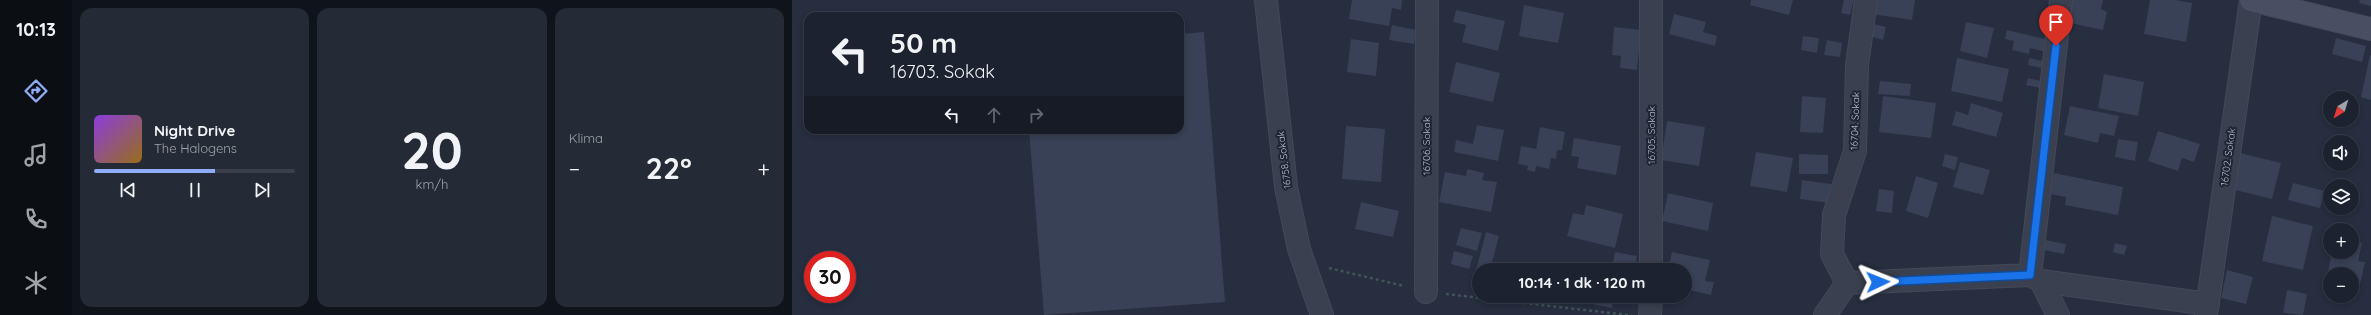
<!DOCTYPE html>
<html lang="tr">
<head>
<meta charset="utf-8">
<style>
	:root { --surface:#1c222f; --page:#252a37; --text:#f1f3f6; --muted:#a0a4aa; --line:#3a3f4b; --accent:#8facf6 }
	body { margin:0; font-family:Quicksand,sans-serif; background:var(--page); color:var(--text); height:100vh; display:flex; flex-direction:column; font-size:15px; white-space:nowrap }
	* { box-sizing:border-box; margin:0 }
	p { font-size:13px; color:var(--muted) }
	.icon { flex:none; width:22px; height:22px; fill:none; stroke:currentColor; stroke-width:2; stroke-linecap:round; stroke-linejoin:round }
	.map { position:relative; flex:1; overflow:hidden }
	.side { display:flex; flex-direction:column; gap:8px; padding:8px; background:#0f131a; width:720px }
	.side>* { flex:none }
	.hud { position:absolute; left:12px; top:12px; width:380px; height:122px; border-radius:12px; box-shadow:0 2px 6px #0003,0 0 0 1px var(--line); background:#1c222f; color:var(--text); overflow:hidden }
	.needle { width:26px; rotate:218deg }
	.buttons { position:absolute; left:1531px; top:91px; display:grid; gap:8px }
	.buttons a { display:grid; place-items:center; width:36px; height:36px; border-radius:50%; background:var(--surface); box-shadow:0 2px 6px #0003,0 0 0 1px var(--line); font-size:20px }
	.speed { position:absolute; left:12px; top:251px; display:flex; gap:8px; font-size:20px; font-weight:700; text-align:center }
	.speed>* { display:grid; place-content:center; width:52px; height:52px; border-radius:50%; background:var(--surface); box-shadow:0 2px 6px #0003,0 0 0 1px var(--line); line-height:1 }
	.speed .limit { border:6px solid #d22; background:#fff; color:#111 }
	.pin { position:absolute; display:grid; place-items:center; width:34px; height:34px; color:#fff; margin:-41px -17px; border-radius:50% 50% 50% 0; rotate:-45deg; box-shadow:0 0 4px #0007 }
	.pin .icon { rotate:45deg }
	.me { position:absolute; width:44px; margin:-22px; rotate:88deg; stroke-linejoin:round; filter:drop-shadow(0 0 3px #0008) }
	.turn { display:flex; align-items:center; gap:14px; height:84px; padding:0 20px; font-size:18px }
	.turn .icon { width:52px; height:52px; stroke-width:2.5 }
	.turn b { display:block; font-size:28px; line-height:34px }
	.lanes { display:flex; align-items:center; height:38px; padding:0 20px; background:#0003; justify-content:center; gap:20px; direction:ltr }
	.lanes .off { opacity:.35 }
	.big { font-size:30px; font-weight:800; line-height:1.1 }
	.side .card { flex:1; display:flex; flex-direction:column; justify-content:center; gap:6px; min-width:0; padding:0 14px; border-radius:12px; background:var(--page) }
	.side .dial { align-items:center; gap:0 }
	.dial b { font-size:52px; line-height:1 }
	.song { display:flex; align-items:center; gap:12px }
	.cover { width:48px; height:48px; border-radius:6px; background:linear-gradient(135deg,hsl(270 70% 55%),hsl(40 70% 35%)) }
	.played { height:4px; border-radius:2px; background:linear-gradient(90deg,var(--accent) 60%,var(--line) 60%) }
	.keys { display:flex; justify-content:space-around; direction:ltr }
	.heat { display:flex; justify-content:space-between; align-items:center; font-size:22px; direction:ltr }
	.side .tiles { flex:1; display:grid; gap:8px; grid-template-columns:repeat(3,1fr) }
	.trip { position:absolute; left:680px; top:263px; width:220px; height:40px; border-radius:20px; background:var(--surface); box-shadow:0 2px 6px #0003,0 0 0 1px var(--line); font-weight:800; line-height:40px; text-align:center }
	main { display:flex; flex:1; min-height:0 }
	.tab-bar { display:flex; flex-direction:column; width:72px; justify-content:space-around; align-items:center; background:#0b0e13; color:var(--muted) }
	.tab-bar .icon { width:28px; height:28px }
	.tab-bar .selected { color:var(--accent) }
	.tab-bar b { font-size:18px; color:var(--text) }
	.map>svg:first-child { display:block }
	.building { fill:#384155 }
	.lines { fill:none; stroke-linecap:round; stroke-linejoin:round }
	.street-casing { stroke:#434958; stroke-width:24 }
	.secondary-casing { stroke:#434958; stroke-width:24 }
	.path { stroke:#415458; stroke-width:2.5; stroke-dasharray:3 3; stroke-linecap:butt }
	.street { stroke:#3a404f; stroke-width:22 }
	.secondary { stroke:#484f62; stroke-width:22 }
	.route-casing { stroke:#114b97; stroke-width:10 }
	.route { stroke:#1a73e8; stroke-width:7 }
	.labels { text-anchor:middle; dominant-baseline:central; stroke-width:4; stroke-linejoin:round; paint-order:stroke }
	.street-label { font-size:10px; fill:#b6bcca; stroke:#1e2534 }
</style>
</head>
<body>
<main>
<nav class="tab-bar">
<b>10:13</b>
<svg class="icon selected" aria-label="directions" viewBox="0 0 24 24"><path d="M12 3l9 9-9 9-9-9zM9 14v-3h6M13 9l2 2-2 2"/></svg>
<svg class="icon" aria-label="music" viewBox="0 0 24 24"><path d="M9 18V5l10-2v13"/><circle cx="6" cy="18" r="3"/><circle cx="16" cy="16" r="3"/></svg>
<svg class="icon" aria-label="phone" viewBox="0 0 24 24"><path d="M5 4h4l2 5-3 2q2 4 5 5l2-3 5 2v4C11 20 4 13 5 4z"/></svg>
<svg class="icon" aria-label="climate" viewBox="0 0 24 24"><path d="M12 3v18M4 7l16 10M4 17L20 7"/></svg>
</nav>
<section class="side">
<div class="tiles">
<div class="card">
<div class="song"><i class="cover"></i><div><b>Night Drive</b><p>The Halogens</p></div></div>
<div class="played"></div>
<div class="keys"><svg class="icon" aria-label="previous" viewBox="0 0 24 24"><path d="M18 5L8 12l10 7zM5 5v14"/></svg><svg class="icon" aria-label="pause" viewBox="0 0 24 24"><path d="M8 5v14M16 5v14"/></svg><svg class="icon" aria-label="next" viewBox="0 0 24 24"><path d="M6 5l10 7-10 7zM19 5v14"/></svg></div>
</div>
<div class="card dial"><b>20</b><p>km/h</p></div>
<div class="card"><p>Klima</p>
<div class="heat"><a>−</a><b class="big">22°</b><a>+</a></div>
</div>
</div>
</section>
<div class="map">
<svg width="1579" height="315" viewBox="0 0 1579 315">
	<rect width="100%" height="100%" fill="#262e3f"/>
	<path class="building" d="M560 0H610L609 10 600 8 597 26 557 19Z
		M959 0H1001L997 15 958 5Z
		M1052 0H1062L1058 15 1049 13Z
		M1081 0H1123L1120 20 1079 14Z
		M1277 0H1311L1309 9 1315 12 1311 30 1273 22Z
		M1358 0H1384L1400 3 1394 42 1352 34Z
		M1568 0H1579V6L1567 3Z
		M732 5 772 13 766 43 727 36Z
		M664 10 713 21 706 51 670 42 674 25 661 22Z
		M882 14 914 22 911 32 925 36 923 46 877 34Z
		M1174 22 1202 28 1195 58 1168 51Z
		M1081 24 1094 27 1091 40 1078 36Z
		M600 25 624 30 622 44 597 40Z
		M822 27 849 30 845 70 828 68 829 56 820 55Z
		M1215 30 1257 40 1254 52 1238 48 1237 54 1220 50 1222 41 1213 39Z
		M412 32 433 302 252 315 237 130H388V34Z
		M1011 36 1027 38 1025 53 1009 50Z
		M1544 38 1574 46 1570 62 1540 54Z
		M559 39 587 43 584 76 555 72Z
		M1035 40 1050 43 1048 57 1032 55Z
		M1578 55H1579V100L1569 97Z
		M1165 58 1217 69 1210 102 1159 91Z
		M1237 58 1251 61 1249 68 1236 65Z
		M664 62 708 73 701 102 657 92Z
		M1312 74 1352 82 1346 116 1306 108Z
		M1236 78 1249 81 1248 88 1234 85Z
		M1088 81 1119 84 1118 96 1086 94Z
		M1010 96 1034 98 1031 133 1008 132Z
		M1091 96 1144 103 1139 138 1087 132Z
		M1179 103 1211 113 1204 137 1160 125 1164 111 1176 115Z
		M1278 106 1327 116 1322 136 1308 133 1306 143 1272 135Z
		M875 121 913 127 907 166 869 160Z
		M685 125 712 130 706 161 662 152 664 140 681 144Z
		M554 126 593 129 589 182 550 179Z
		M748 127 773 132 770 150H765L764 159 759 158 757 169 744 166 743 172 735 170 736 166 726 164 729 146 744 149Z
		M1366 131 1408 144 1402 162 1390 158 1386 171 1356 161Z
		M782 138 829 146 824 175 785 168 787 157 779 156Z
		M1326 139 1346 142 1343 161 1323 157Z
		M964 152 1001 158 995 192 958 186Z
		M1448 153 1489 163 1480 199 1439 189Z
		M1007 154 1036 155V174H1007Z
		M1153 154 1166 157 1163 170 1150 166Z
		M1168 162 1198 170 1191 195 1161 187Z
		M675 169 692 173 690 180 705 182 699 212 647 202 653 172 674 176Z
		M1262 173 1331 187 1326 215 1273 205 1274 197 1258 194Z
		M1124 176 1146 183 1136 218 1114 211Z
		M1010 180 1039 184 1037 203 1008 199Z
		M1501 183 1533 191 1528 208 1496 200Z
		M1087 189 1102 191 1100 213 1084 211Z
		M876 193 921 203 916 231 870 221Z
		M569 202 607 211 601 237 563 229Z
		M794 205 831 214 823 248 775 236 781 213 792 215Z
		M1480 216 1521 226 1511 270 1470 261Z
		M669 228 690 233 685 251 664 245Z
		M694 232 707 236 698 270 687 271 684 270Z
		M1253 240 1274 244 1272 254 1251 250Z
		M1560 240 1570 243 1566 261 1573 262 1568 284 1560 282V274H1538V277H1535L1540 252H1560Z
		M1323 243 1335 246 1332 255 1321 252Z
		M662 251 681 256 677 269 659 264Z
		M823 252 845 256 843 266 821 262Z
		M880 252 918 260 913 281 922 282 919 295 893 289V270H876Z
		M1435 270 1461 277 1454 304 1429 298Z
		M1495 290 1515 294 1511 315 1491 313Z
		M771 296H822L820 308 771 298Z"/>
	<g class="lines">
		<g class="street-casing">
			<path id="street" d="M474 0 494 187 507 249 530 315
				M859 270V0
				M1238 275 1269 0
				M1249 281 1266 315
				M1055 283 1040 254 1042 215 1063 151 1065 65 1074 0
				M634 292 635 0
				M858 315 859 296
				M1033 315 1055 283 1238 275 1249 281 1416 304
				M1414 315 1459 0"/>
		</g>
		<g class="secondary-casing">
			<path id="secondary" d="M1459 0 1579 29"/>
		</g>
		<path class="path" d="M537 268 612 286
			M654 294 836 315"/>
		<use href="#street" class="street"/>
		<use href="#secondary" class="secondary"/>
	</g>
	<g class="lines">
		<g class="route-casing">
			<path id="route" d="M1086 282 1238 275 1264 46"/>
		</g>
		<use href="#route" class="route"/>
	</g>
	<g class="labels">
		<g class="street-label">
			<text transform="translate(1063 121) rotate(-88)">16704. Sokak</text>
			<text transform="translate(859 135) rotate(-90)">16705. Sokak</text>
			<text transform="translate(634 146) rotate(-90)">16706. Sokak</text>
			<text transform="translate(1436 157) rotate(-82)">16702. Sokak</text>
			<text transform="translate(492 160) rotate(-97)">16758. Sokak</text>
		</g>
	</g>
</svg>
<div class="buttons">
<a><svg class="needle" viewBox="-14 -14 28 28"><path d="M0-13l5 13h-10z" fill="#e53935"/><path d="M0 13l5-13h-10z" fill="#a0a4aa"/></svg></a>
<a><svg class="icon" aria-label="sound" viewBox="0 0 24 24"><path d="M4 9h4l5-4v14l-5-4H4zM17 9q2 3 0 6"/></svg></a>
<a><svg class="icon" aria-label="layers" viewBox="0 0 24 24"><path d="M12 4l9 5-9 5-9-5zM3 14l9 5 9-5"/></svg></a>
<a>+</a>
<a>−</a>
</div>
<div class="speed"><div class="limit">30</div></div>
<div class="pin" style="left:1264px;top:46px;background:#d93025"><svg class="icon" aria-label="arrive" viewBox="0 0 24 24"><path d="M6 21V4h12l-3 4 3 4H6"/></svg></div>
<svg class="me" style="left:1086px;top:282px" viewBox="-20 -20 40 40"><path d="M0-17L14 15 0 8-14 15z" fill="#1a73e8" stroke="#fff" stroke-width="4"/></svg>
<div class="trip">10:14 · 1 dk · 120 m</div>
<div class="hud">
<div class="turn"><svg class="icon" aria-label="left" viewBox="0 0 24 24"><path d="M17 20v-9H6M10 6l-5 5 5 5"/></svg><div><b>50 m</b>16703. Sokak</div></div>
<div class="lanes"><svg class="icon" aria-label="left" viewBox="0 0 24 24"><path d="M17 20v-9H6M10 6l-5 5 5 5"/></svg><svg class="icon off" aria-label="ahead" viewBox="0 0 24 24"><path d="M12 20V5M6 11l6-6 6 6"/></svg><svg class="icon off" aria-label="right" viewBox="0 0 24 24"><path d="M7 20v-9h11M14 6l5 5-5 5"/></svg></div>
</div>
</div>
</main>
</body>
</html>
